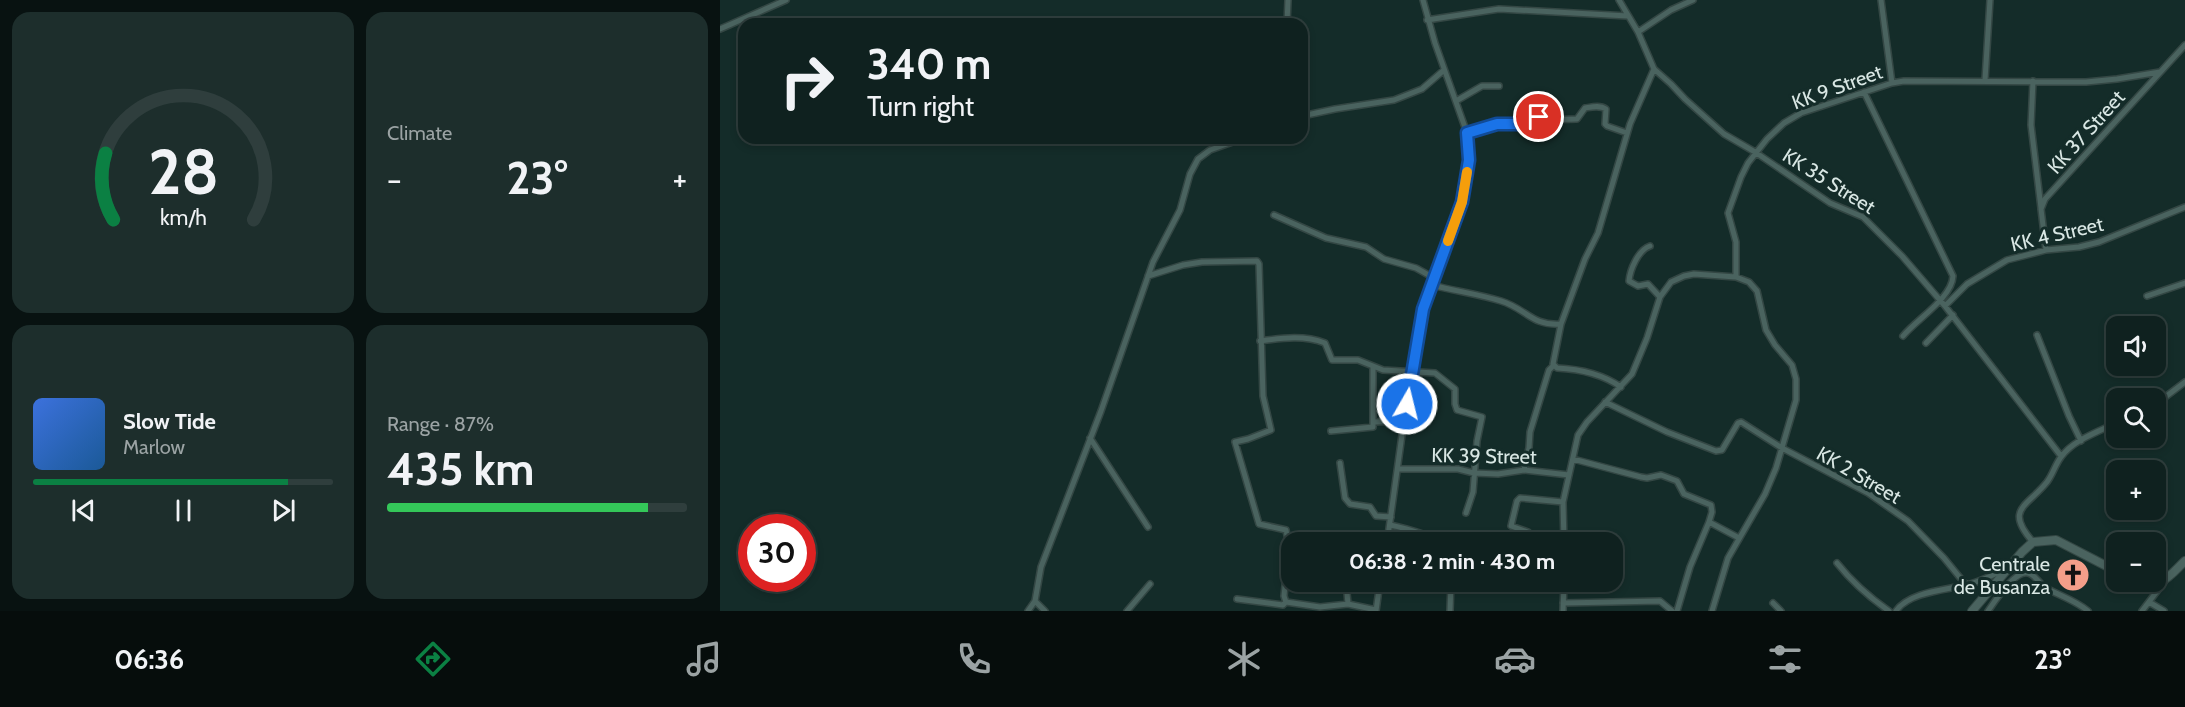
<!DOCTYPE html>
<html lang="en">
<head>
<meta charset="utf-8">
<style>
	:root { --surface:#0f211f; --page:#1d2e2c; --text:#f1f3f6; --muted:#9ba3a4; --line:#2f3e3d; --accent:#0b8043 }
	body { margin:0; font-family:Cabin,sans-serif; background:var(--page); color:var(--text); height:100vh; display:flex; flex-direction:column; font-size:22px; white-space:nowrap }
	* { box-sizing:border-box; margin:0 }
	p { font-size:20px; color:var(--muted) }
	.icon { flex:none; width:33px; height:33px; fill:none; stroke:currentColor; stroke-width:2; stroke-linecap:round; stroke-linejoin:round }
	.map { position:relative; flex:1; overflow:hidden }
	.drawer { display:flex; flex-direction:column; gap:12px; padding:12px; background:#081211; width:720px }
	.drawer>* { flex:none }
	.banner { position:absolute; left:18px; top:18px; width:570px; height:126px; border-radius:18px; box-shadow:0 3px 9px #0003,0 0 0 2px var(--line); background:#0f211f; color:var(--text); overflow:hidden }
	.fabs { position:absolute; left:1386px; top:316px; display:grid; gap:12px }
	.fabs a { display:grid; place-items:center; width:60px; height:60px; border-radius:12px; background:var(--surface); box-shadow:0 3px 9px #0003,0 0 0 2px var(--line); font-size:30px }
	.speed { position:absolute; left:18px; top:514px; display:flex; gap:12px; font-size:30px; font-weight:700; text-align:center }
	.speed>* { display:grid; place-content:center; width:78px; height:78px; border-radius:50%; background:var(--surface); box-shadow:0 3px 9px #0003,0 0 0 2px var(--line); line-height:1 }
	.speed .limit { border:9px solid #d22; background:#fff; color:#111 }
	.pin { position:absolute; display:grid; place-items:center; width:51px; height:51px; color:#fff; margin:-26px; border:3px solid #fff; border-radius:50%; box-shadow:0 2px 6px #0007 }
	.me { position:absolute; width:66px; margin:-33px; rotate:8deg; stroke-linejoin:round; filter:drop-shadow(0 0 4px #0008) }
	.turn { display:flex; align-items:center; gap:21px; height:126px; padding:0 30px; font-size:27px }
	.turn .icon { width:78px; height:78px; stroke-width:2.5 }
	.turn b { display:block; font-size:42px; line-height:51px }
	.big { font-size:45px; font-weight:700; line-height:1.1 }
	.drawer .tile { flex:1; display:flex; flex-direction:column; justify-content:center; gap:9px; min-width:0; padding:0 21px; border-radius:18px; background:var(--page) }
	.drawer .dial { align-items:center; gap:0 }
	.dial svg { height:156px; overflow:visible; fill:none; stroke:var(--line); stroke-width:7; stroke-linecap:round; text-anchor:middle }
	.dial text { fill:var(--text); stroke:none }
	.song { display:flex; align-items:center; gap:18px }
	.cover { width:72px; height:72px; border-radius:9px; background:linear-gradient(135deg,hsl(220 70% 55%),hsl(210 70% 35%)) }
	.played { height:6px; border-radius:3px; background:linear-gradient(90deg,var(--accent) 85%,var(--line) 85%) }
	.keys { display:flex; justify-content:space-around; direction:ltr }
	.heat { display:flex; justify-content:space-between; align-items:center; font-size:33px; direction:ltr }
	.charge { height:9px; border-radius:4px; background:linear-gradient(90deg,#34c759 87%,var(--line) 0) }
	.drawer .tiles { flex:1; display:grid; gap:12px; grid-template-columns:repeat(2,1fr) }
	.trip { position:absolute; left:561px; top:532px; width:342px; height:60px; border-radius:18px; background:var(--surface); box-shadow:0 3px 9px #0003,0 0 0 2px var(--line); font-weight:700; line-height:60px; text-align:center }
	.dock { display:flex; height:96px; justify-content:space-around; align-items:center; background:#060d0c; color:var(--muted) }
	.dock .icon { width:42px; height:42px }
	.dock .active { color:var(--accent) }
	.dock b { font-size:27px; color:var(--text) }
	main { display:flex; flex:1; min-height:0 }
	.map>svg:first-child { display:block }
	.lines { fill:none; stroke-linecap:round; stroke-linejoin:round }
	.street-casing { stroke:#344744; stroke-width:8 }
	.secondary-casing { stroke:#344744; stroke-width:10 }
	.street { stroke:#4a635f; stroke-width:5 }
	.secondary { stroke:#4a635f; stroke-width:8 }
	.route-casing { stroke:#114b97; stroke-width:15 }
	.route { stroke:#1a73e8; stroke-width:10 }
	.slow { stroke:#f59e0b; stroke-width:10 }
	.labels { text-anchor:middle; dominant-baseline:central; stroke-width:6; stroke-linejoin:round; paint-order:stroke }
	.street-label { font-size:20px; fill:#d9e7e4; stroke:#142c29 }
	.poi-label { font-size:20px; fill:#d9e7e4; stroke:#142c29; text-anchor:end }
</style>
</head>
<body>
<main>
<section class="drawer">
<div class="tiles">
<div class="tile dial"><svg viewBox="0 0 100 80">
<path d="M14 69A42 42 0 1 1 86 69"/>
<path d="M14 69A42 42 0 0 1 10 35" stroke="#0b8043"/>
<text x="50" y="56" font-size="32" font-weight="700">28</text>
<text x="50" y="72" font-size="11">km/h</text>
</svg></div>
<div class="tile"><p>Climate</p>
<div class="heat"><a>−</a><b class="big">23°</b><a>+</a></div>
</div>
<div class="tile">
<div class="song"><i class="cover"></i><div><b>Slow Tide</b><p>Marlow</p></div></div>
<div class="played"></div>
<div class="keys"><svg class="icon" aria-label="previous" viewBox="0 0 24 24"><path d="M18 5L8 12l10 7zM5 5v14"/></svg><svg class="icon" aria-label="pause" viewBox="0 0 24 24"><path d="M8 5v14M16 5v14"/></svg><svg class="icon" aria-label="next" viewBox="0 0 24 24"><path d="M6 5l10 7-10 7zM19 5v14"/></svg></div>
</div>
<div class="tile"><p>Range · 87%</p><b class="big">435 km</b><div class="charge"></div></div>
</div>
</section>
<div class="map">
<svg width="1465" height="611" viewBox="0 0 1465 611">
	<rect width="100%" height="100%" fill="#142c29"/>
	<g class="lines">
		<g class="street-casing">
			<path id="street" d="M899 0 918 32 934 69 951 84 965 99 1004 134 1035 152 1110 203 1143 217 1182 256 1225 306 1341 456
				M1161 0 1172 83
				M707 20 779 9 908 16
				M567 24 568 0
				M0 29 66 0
				M918 32 951 10 973 0
				M1265 80 1270 0
				M1313 81 1311 125 1321 208
				M1144 92 1233 276C1232 298 1197 319 1183 336
				M736 101 762 86H779
				M582 116 615 109 674 100 702 89 724 70
				M747 133 777 124H800L815 116 824 120 857 119 865 108C872 107 880 105 886 109L885 124 887 126 907 133
				M554 215 606 238 646 247 664 259 696 268 714 278
				M930 246C918 250 910 270 909 281L918 286 928 284 940 297
				M1326 250 1321 209 1325 199 1465 45
				M428 276 463 265 482 262 537 261 539 264 543 396 551 430 528 439 515 442 539 524 566 530 569 546 564 596 566 602 600 607 628 604 656 610
				M712 285C735 291 758 294 781 301 807 309 811 326 841 324
				M1427 296 1465 283
				M1225 306 1247 284 1287 260 1326 250 1359 247 1379 242 1465 207
				M1317 335 1349 416 1361 441
				M540 341C563 338 584 335 605 343L612 360H638L663 370 715 373 735 389V404L737 410 762 417 757 441 753 492 746 513
				M1206 343 1233 315
				M653 367V422L685 421
				M901 387C882 374 860 369 837 368L833 364 841 324 865 259 878 233 910 124 934 69
				M885 402 947 432 996 451 1002 450 1018 423 1021 422 1062 448 1148 493 1188 521 1224 558 1246 585
				M1436 404 1465 382
				M611 431 653 427V422
				M370 438 428 527
				M853 459 921 477 927 478 941 475 957 481 964 494 991 505 992 512 989 522
				M620 463 625 498 630 504 650 507 656 516 671 517
				M678 469H738L754 473 778 474 804 470 849 475
				M804 470 809 448 810 432 829 370 833 366
				M670 525C691 529 710 537 731 543
				M1313 542C1284 509 1307 507 1327 482 1333 474 1335 465 1341 457 1353 440 1378 432 1396 423
				M667 543 691 370 703 309 742 202 749 160 747 133 715 43 703 0
				M809 543 811 536 808 532 791 526 797 501 800 498 843 502
				M844 543 843 502 858 435 867 422 912 374 927 338 940 297 951 282 964 276 974 274 1016 277
				M1117 563C1132 582 1149 597 1169 611
				M626 582 628 604
				M517 599 563 605 566 602
				M315 601 325 611
				M1429 602 1444 611
				M843 603 940 601 952 611
				M1053 603 1061 611
				M308 611 315 601 321 567 381 411 433 262 460 210 470 174 478 159 490 150 524 138
				M407 611 430 584
				M656 611 660 582
				M730 611 731 582
				M843 611 844 582
				M957 611 970 567 989 522 1019 538
				M992 611 1008 558 1045 494 1056 468 1076 400V379L1072 365 1055 345 1046 330 1037 291 1029 282 1016 277V242L1008 213 1021 177 1028 163 1047 139 1064 123 1081 113 1172 83 1184 81 1366 82 1397 79 1440 72
				M1176 611C1189 592 1225 590 1246 585 1260 582 1274 574 1287 569
				M1268 611C1275 601 1295 570 1308 573 1315 574 1319 584 1326 588 1340 596 1355 600 1368 611
				M1422 611 1444 582"/>
		</g>
		<g class="secondary-casing">
			<path id="secondary" d="M1419 582C1442 589 1450 575 1465 561
				M1252 611 1302 552 1313 542 1336 540 1396 571"/>
		</g>
		<use href="#street" class="street"/>
		<use href="#secondary" class="secondary"/>
	</g>
	<g class="lines">
		<g class="route-casing">
			<path id="route" d="M687 404 703 309 742 202 749 160 747 133 777 124H800L809 118 819 117"/>
		</g>
		<use href="#route" class="route"/>
		<path class="slow" d="M728 241 742 202 747 172"/>
	</g>
	<defs>
		<g id="church-disc" transform="scale(1.725)"><circle r="9.5" fill="#f49e89" stroke="#142c29"/><path d="M-1.2-6h2.4v3.5h3.3v2.4h-3.3V6h-2.4V-.1h-3.3v-2.4h3.3Z" fill="#111"/></g>
	</defs>
	<g fill-rule="evenodd">
		<use href="#church-disc" x="1353" y="575"/>
	</g>
	<g class="labels">
		<g class="street-label">
			<text transform="translate(1117 87) rotate(-20)">KK 9 Street</text>
			<text transform="translate(1366 132) rotate(-48)">KK 37 Street</text>
			<text transform="translate(1109 181) rotate(32)">KK 35 Street</text>
			<text transform="translate(1337 234) rotate(-13)">KK 4 Street</text>
			<text transform="translate(764 456) rotate(1)">KK 39 Street</text>
			<text transform="translate(1139 475) rotate(30)">KK 2 Street</text>
		</g>
		<g class="poi-label">
			<text x="1330" y="564">Centrale<tspan x="1330" dy="23">de Busanza</tspan></text>
		</g>
	</g>
</svg>
<div class="fabs">
<a><svg class="icon" aria-label="sound" viewBox="0 0 24 24"><path d="M4 9h4l5-4v14l-5-4H4zM17 9q2 3 0 6"/></svg></a>
<a><svg class="icon" aria-label="search" viewBox="0 0 24 24"><circle cx="10" cy="10" r="6"/><path d="M15 15l6 6"/></svg></a>
<a>+</a>
<a>−</a>
</div>
<div class="speed"><div class="limit">30</div></div>
<div class="pin" style="left:819px;top:117px;background:#d93025"><svg class="icon" aria-label="arrive" viewBox="0 0 24 24"><path d="M6 21V4h12l-3 4 3 4H6"/></svg></div>
<svg class="me" style="left:687px;top:404px" viewBox="-20 -20 40 40"><circle r="17" fill="#1a73e8" stroke="#fff" stroke-width="3"/><path d="M0-11L8 9 0 5-8 9z" fill="#fff"/></svg>
<div class="trip">06:38 · 2 min · 430 m</div>
<div class="banner">
<div class="turn"><svg class="icon" aria-label="right" viewBox="0 0 24 24"><path d="M7 20v-9h11M14 6l5 5-5 5"/></svg><div><b>340 m</b>Turn right</div></div>
</div>
</div>
</main>
<nav class="dock">
<b>06:36</b>
<svg class="icon active" aria-label="directions" viewBox="0 0 24 24"><path d="M12 3l9 9-9 9-9-9zM9 14v-3h6M13 9l2 2-2 2"/></svg>
<svg class="icon" aria-label="music" viewBox="0 0 24 24"><path d="M9 18V5l10-2v13"/><circle cx="6" cy="18" r="3"/><circle cx="16" cy="16" r="3"/></svg>
<svg class="icon" aria-label="phone" viewBox="0 0 24 24"><path d="M5 4h4l2 5-3 2q2 4 5 5l2-3 5 2v4C11 20 4 13 5 4z"/></svg>
<svg class="icon" aria-label="climate" viewBox="0 0 24 24"><path d="M12 3v18M4 7l16 10M4 17L20 7"/></svg>
<svg class="icon" aria-label="car" viewBox="0 0 24 24"><path d="M5 17H2v-5l4-1 3-4h7l3 4 3 1v5h-3M9 17h6M6 11h13"/><circle cx="7" cy="17" r="2"/><circle cx="17" cy="17" r="2"/></svg>
<svg class="icon" aria-label="filters" viewBox="0 0 24 24"><path d="M4 7h16M4 17h16"/><circle cx="9" cy="7" r="2"/><circle cx="15" cy="17" r="2"/></svg>
<b>23°</b>
</nav>
</body>
</html>
